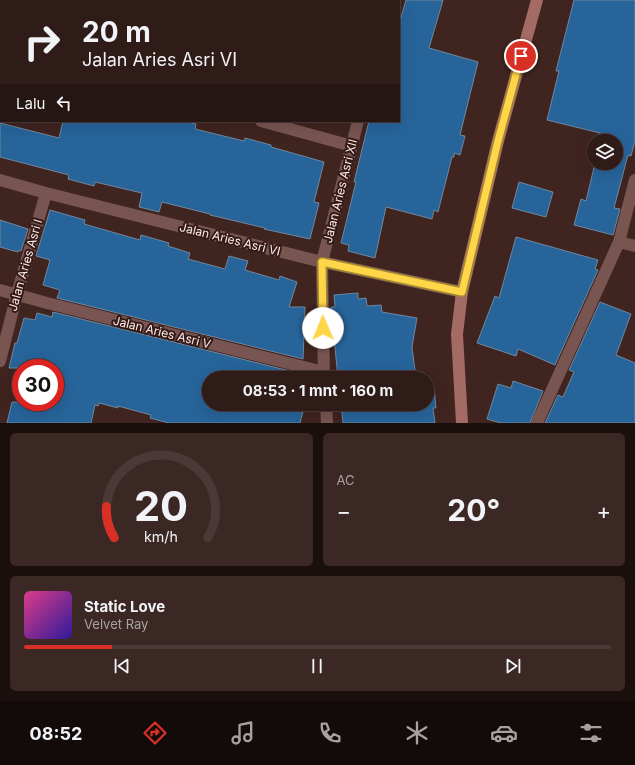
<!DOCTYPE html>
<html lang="id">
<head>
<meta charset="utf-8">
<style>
	:root { --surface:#2f1b18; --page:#3b2825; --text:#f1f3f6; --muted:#a7a1a2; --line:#4a3937; --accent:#d93025 }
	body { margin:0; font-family:Inter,sans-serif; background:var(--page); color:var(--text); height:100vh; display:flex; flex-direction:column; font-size:15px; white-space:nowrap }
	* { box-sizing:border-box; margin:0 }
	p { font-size:13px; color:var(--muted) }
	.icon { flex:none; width:22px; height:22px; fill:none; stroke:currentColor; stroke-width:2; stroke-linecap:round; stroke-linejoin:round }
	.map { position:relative; height:423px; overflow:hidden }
	.panel { display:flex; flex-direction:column; gap:10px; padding:10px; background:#1a0f0d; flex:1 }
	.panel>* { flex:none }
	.guide { position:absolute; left:0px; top:0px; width:400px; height:122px; box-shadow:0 4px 16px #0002,0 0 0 1px var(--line); background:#2f1b18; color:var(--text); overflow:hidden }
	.tools { position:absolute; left:587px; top:134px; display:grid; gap:8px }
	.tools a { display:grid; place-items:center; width:36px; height:36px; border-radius:50%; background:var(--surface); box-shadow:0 4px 16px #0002,0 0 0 1px var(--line); font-size:20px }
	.speed { position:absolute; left:12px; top:359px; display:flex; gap:8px; font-size:20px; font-weight:700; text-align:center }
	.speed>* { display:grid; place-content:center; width:52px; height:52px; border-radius:50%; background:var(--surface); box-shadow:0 4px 16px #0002,0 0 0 1px var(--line); line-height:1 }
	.speed .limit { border:6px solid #d22; background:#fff; color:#111 }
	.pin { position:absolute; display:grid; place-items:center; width:34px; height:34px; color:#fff; margin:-17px; border:2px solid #fff; border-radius:50%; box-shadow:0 1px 4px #0007 }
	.me { position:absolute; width:44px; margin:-22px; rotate:359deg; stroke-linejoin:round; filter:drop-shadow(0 0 3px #0008) }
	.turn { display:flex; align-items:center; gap:14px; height:84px; padding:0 16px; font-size:18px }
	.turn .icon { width:52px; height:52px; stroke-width:2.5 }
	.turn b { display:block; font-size:28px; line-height:34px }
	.then { display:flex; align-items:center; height:38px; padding:0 16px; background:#0003; gap:8px; font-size:15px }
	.big { font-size:30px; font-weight:700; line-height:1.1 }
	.panel .card { flex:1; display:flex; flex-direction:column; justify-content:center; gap:6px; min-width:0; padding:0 14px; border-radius:6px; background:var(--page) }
	.panel .dial { align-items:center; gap:0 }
	.dial svg { height:104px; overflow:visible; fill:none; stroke:var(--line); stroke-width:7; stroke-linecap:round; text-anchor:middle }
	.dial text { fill:var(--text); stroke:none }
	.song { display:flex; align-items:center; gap:12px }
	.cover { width:48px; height:48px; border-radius:6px; background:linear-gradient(135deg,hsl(330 70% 55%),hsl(250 70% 35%)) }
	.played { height:4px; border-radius:2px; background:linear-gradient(90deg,var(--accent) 15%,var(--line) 15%) }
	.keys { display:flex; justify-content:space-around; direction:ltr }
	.heat { display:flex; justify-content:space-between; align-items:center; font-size:22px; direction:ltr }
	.panel .tiles { flex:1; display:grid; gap:10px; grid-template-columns:1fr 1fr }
	.card:last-child { grid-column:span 2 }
	.trip { position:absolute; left:202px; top:371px; width:232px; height:40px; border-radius:20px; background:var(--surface); box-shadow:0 4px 16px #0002,0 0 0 1px var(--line); font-weight:700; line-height:40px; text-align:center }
	.tabs { display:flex; height:64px; justify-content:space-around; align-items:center; background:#130b0a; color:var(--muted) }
	.tabs .icon { width:28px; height:28px }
	.tabs .selected { color:var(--accent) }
	.tabs b { font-size:18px; color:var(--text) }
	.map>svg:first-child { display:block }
	.building { fill:#27649a; stroke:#71879d }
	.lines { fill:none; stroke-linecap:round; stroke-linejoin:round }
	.street { stroke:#785551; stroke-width:12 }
	.secondary { stroke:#a36b64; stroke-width:12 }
	.route-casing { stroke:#a68a30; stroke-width:10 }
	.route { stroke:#ffd54a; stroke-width:7 }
	.labels { text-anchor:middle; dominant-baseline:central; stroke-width:4; stroke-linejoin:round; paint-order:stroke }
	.street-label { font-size:12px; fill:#fdeae7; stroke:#341a17 }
</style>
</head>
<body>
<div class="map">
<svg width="635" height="423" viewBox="0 0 635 423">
	<rect width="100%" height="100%" fill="#3f2420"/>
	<path class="building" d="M406 0H443L429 48 478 62 460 135 465 136 460 155 454 153V157H452L438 212 434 210 432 219 386 207 375 258 348 251 349 245 341 243 356 182H354L369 121H399V25Z
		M574 0H635V141L631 156 628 155 614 208 620 209 613 235 574 225 581 199 586 201 595 163H616V141H598L600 133 547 120 559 71H556Z
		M63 121H185L196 124 195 129 244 141 245 138 271 145V147L324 162 314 202 319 203 310 239 264 229 265 228 210 215V214L162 202 159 212 139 207 142 193 95 182 94 186 68 179 69 175 0 157V123L59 138Z
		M519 182 553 192 546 217 512 208Z
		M50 210 85 220 84 224 140 240 141 235 169 243 168 246 190 253 188 259 225 269 229 256 248 261 245 270 279 280 280 276 297 282 289 307H305L303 359 57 298 60 290 43 285 50 260 36 256Z
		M0 220 28 229 21 251 19 250 18 252 0 247Z
		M516 237 598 260 595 269 598 270 555 365 518 349 516 356 477 343 495 296 499 298Z
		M358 293V299L366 298 367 306 381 305 382 312 417 318 412 347 416 378H338L331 307H335L334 295Z
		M600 302 631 314 616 355 635 363V423H545L558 395 563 397 574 372 569 370Z
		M53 312 302 374 301 378H209V404H305L300 423H169L150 418 151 415 118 406V408L99 403 98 406 95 405 91 423H7L12 402H55V368H9L15 343H17L24 318 35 320 37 313 52 317Z
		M513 381 543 391 530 423H501L487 419 498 384 511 388Z
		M427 387H434L436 408H433L435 423H343L341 404H427Z"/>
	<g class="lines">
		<path class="street" d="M241 0 245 1
			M69 1V0
			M390 1V0
			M0 49 1 50
			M261 121 352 146
			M0 180 46 193 322 262 462 292
			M619 242 635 246
			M0 290 47 303 324 372
			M0 361 17 294 46 193
			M324 378 322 262 358 121
			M326 404 327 423
			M537 423 619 242 635 180"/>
		<path class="secondary" d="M462 423 457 334 462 292 498 141 537 0"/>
	</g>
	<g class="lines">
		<g class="route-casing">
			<path id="route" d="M323 328 322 262 462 292 498 141 521 56"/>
		</g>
		<use href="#route" class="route"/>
	</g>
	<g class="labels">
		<g class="street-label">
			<text transform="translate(340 191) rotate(-76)">Jalan Aries Asri XII</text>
			<text transform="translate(230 239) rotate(14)">Jalan Aries Asri VI</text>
			<text transform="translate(25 265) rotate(-74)">Jalan Aries Asri I</text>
			<text transform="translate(162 332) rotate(14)">Jalan Aries Asri V</text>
		</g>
	</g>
</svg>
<div class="tools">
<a><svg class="icon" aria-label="layers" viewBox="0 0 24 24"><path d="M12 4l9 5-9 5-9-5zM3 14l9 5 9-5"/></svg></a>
</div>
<div class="speed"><div class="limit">30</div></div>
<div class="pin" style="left:521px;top:56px;background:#d93025"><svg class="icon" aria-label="arrive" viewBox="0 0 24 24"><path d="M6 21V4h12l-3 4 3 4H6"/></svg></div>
<svg class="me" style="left:323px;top:328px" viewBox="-20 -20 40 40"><circle r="19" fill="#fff"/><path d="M0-13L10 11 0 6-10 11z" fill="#ffd54a"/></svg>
<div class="trip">08:53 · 1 mnt · 160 m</div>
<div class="guide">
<div class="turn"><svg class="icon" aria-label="right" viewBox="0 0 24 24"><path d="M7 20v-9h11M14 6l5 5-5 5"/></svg><div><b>20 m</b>Jalan Aries Asri VI</div></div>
<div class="then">Lalu<svg class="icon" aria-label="left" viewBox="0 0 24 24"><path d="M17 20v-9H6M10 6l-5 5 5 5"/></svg></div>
</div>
</div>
<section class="panel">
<div class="tiles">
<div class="card dial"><svg viewBox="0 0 100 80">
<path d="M14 69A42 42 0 1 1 86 69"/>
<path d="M14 69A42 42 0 0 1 8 45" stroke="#d93025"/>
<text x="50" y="56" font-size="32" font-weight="700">20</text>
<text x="50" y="72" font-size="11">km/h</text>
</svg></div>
<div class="card"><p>AC</p>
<div class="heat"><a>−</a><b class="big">20°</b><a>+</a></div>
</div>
<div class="card">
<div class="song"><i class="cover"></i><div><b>Static Love</b><p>Velvet Ray</p></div></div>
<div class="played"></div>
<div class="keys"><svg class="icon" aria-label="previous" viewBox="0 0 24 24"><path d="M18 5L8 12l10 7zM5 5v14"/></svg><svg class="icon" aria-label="pause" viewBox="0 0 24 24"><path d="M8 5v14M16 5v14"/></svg><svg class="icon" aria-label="next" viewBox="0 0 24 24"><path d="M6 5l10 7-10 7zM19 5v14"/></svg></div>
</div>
</div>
</section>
<nav class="tabs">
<b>08:52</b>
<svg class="icon selected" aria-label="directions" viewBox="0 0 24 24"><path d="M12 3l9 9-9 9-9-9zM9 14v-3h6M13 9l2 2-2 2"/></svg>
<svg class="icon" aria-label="music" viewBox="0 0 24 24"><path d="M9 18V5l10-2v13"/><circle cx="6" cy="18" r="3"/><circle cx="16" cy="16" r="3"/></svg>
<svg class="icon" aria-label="phone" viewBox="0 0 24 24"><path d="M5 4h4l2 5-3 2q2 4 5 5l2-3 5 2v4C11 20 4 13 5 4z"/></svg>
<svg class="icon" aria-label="climate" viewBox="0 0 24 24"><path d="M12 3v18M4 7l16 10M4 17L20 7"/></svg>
<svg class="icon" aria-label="car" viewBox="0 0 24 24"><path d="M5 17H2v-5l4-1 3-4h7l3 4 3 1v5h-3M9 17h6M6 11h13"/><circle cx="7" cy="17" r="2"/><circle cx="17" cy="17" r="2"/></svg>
<svg class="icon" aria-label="filters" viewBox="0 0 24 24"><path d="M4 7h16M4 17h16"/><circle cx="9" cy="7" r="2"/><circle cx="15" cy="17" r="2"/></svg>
</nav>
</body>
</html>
